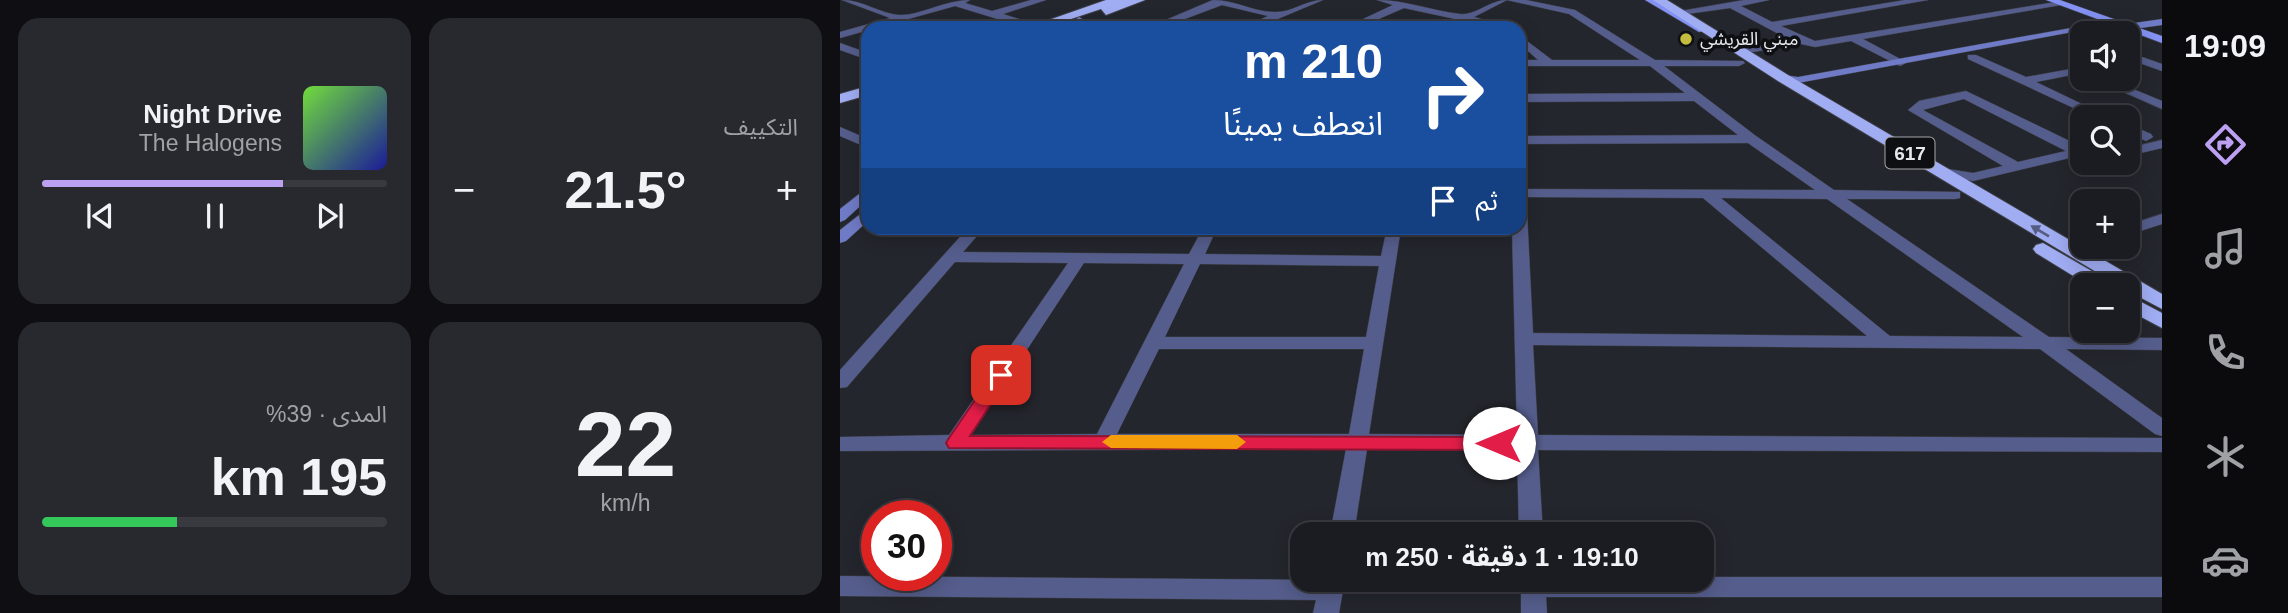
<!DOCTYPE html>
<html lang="ar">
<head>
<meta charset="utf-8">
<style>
	:root { --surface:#1b1c22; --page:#28292f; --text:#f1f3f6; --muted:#a0a1a5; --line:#393a40; --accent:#bca0f2 }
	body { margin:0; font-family:Arial,"Noto Sans Arabic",sans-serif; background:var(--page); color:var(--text); direction:rtl; height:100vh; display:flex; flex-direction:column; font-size:26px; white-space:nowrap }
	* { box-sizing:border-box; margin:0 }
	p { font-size:23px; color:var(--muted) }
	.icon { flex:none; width:38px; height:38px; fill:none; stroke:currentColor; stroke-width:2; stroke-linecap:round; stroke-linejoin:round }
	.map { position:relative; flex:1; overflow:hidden; direction:ltr }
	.sheet { display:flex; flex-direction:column; gap:18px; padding:18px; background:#0f0f13; width:840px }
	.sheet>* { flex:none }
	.banner { position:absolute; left:21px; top:21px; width:665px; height:214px; border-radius:21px; box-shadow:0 4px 18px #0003,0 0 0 2px var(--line); direction:rtl; background:#1a4fa0; color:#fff; overflow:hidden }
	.tools { position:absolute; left:1230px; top:21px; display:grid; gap:14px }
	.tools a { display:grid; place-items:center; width:70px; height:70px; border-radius:14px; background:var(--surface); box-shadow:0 4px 18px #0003,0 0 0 2px var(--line); font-size:35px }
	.speed { position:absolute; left:21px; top:500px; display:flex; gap:14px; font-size:35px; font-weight:700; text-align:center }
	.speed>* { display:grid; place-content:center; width:91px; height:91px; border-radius:50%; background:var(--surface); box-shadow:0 4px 18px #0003,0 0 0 2px var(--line); line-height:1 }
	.speed .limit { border:10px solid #d22; background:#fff; color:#111 }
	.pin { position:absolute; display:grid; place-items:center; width:60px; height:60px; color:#fff; margin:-30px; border-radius:14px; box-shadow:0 4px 10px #0006 }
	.me { position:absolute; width:77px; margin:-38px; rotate:270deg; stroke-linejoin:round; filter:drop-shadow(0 0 5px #0008) }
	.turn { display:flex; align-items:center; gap:24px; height:147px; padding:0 28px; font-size:32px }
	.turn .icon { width:91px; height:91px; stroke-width:2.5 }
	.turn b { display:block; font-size:49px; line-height:60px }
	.then { display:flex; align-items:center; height:66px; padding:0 28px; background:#0003; gap:14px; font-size:26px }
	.big { font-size:52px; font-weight:700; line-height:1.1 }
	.sheet .tile { flex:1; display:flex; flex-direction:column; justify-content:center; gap:10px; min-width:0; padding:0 24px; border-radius:21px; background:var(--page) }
	.sheet .dial { align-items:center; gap:0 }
	.dial b { font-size:91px; line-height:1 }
	.song { display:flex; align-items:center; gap:21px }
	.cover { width:84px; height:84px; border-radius:10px; background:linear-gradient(135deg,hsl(100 70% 55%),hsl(240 70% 35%)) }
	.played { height:7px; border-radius:4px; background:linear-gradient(90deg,var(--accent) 70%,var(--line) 70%) }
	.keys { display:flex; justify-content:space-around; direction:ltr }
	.heat { display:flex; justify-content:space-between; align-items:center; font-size:38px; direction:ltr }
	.charge { height:10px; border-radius:5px; background:linear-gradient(90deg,#34c759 39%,var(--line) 0) }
	.sheet .tiles { flex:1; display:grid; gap:18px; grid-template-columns:repeat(2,1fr) }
	.trip { position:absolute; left:450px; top:522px; width:424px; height:70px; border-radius:21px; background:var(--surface); box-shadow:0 4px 18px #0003,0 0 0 2px var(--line); font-weight:700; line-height:70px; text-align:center; direction:rtl }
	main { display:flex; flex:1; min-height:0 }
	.dock { display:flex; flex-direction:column; width:126px; justify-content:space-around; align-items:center; background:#0b0b0e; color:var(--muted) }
	.dock .icon { width:49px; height:49px }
	.dock .on { color:var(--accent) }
	.dock b { font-size:32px; color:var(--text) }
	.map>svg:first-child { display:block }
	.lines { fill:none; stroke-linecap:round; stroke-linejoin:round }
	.street-casing { stroke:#3f4148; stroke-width:1 }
	.secondary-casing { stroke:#3f4148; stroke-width:1 }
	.primary-casing { stroke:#3f4148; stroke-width:1 }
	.highway-casing { stroke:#3f4148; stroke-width:2 }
	.street { fill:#555d8c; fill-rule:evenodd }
	.secondary { fill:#6f7bc6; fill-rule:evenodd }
	.primary { fill:#8392f3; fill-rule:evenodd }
	.highway { fill:#a0adf3; fill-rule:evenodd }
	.oneway { fill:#575e82 }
	.route { fill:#e11d48; stroke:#92132f; stroke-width:2 }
	.slow { fill:#f59e0b }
	.poi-dot { fill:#c4bc3e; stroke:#0e0f12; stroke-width:2.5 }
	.labels { text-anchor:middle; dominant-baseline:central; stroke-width:7; stroke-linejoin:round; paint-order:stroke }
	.far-poi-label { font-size:18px; fill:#e6e7ec; stroke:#0e0f12; text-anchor:start }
	.shield { fill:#0e0f12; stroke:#a5a6ab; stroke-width:2 }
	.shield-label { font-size:19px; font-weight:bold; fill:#e6e7ec }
</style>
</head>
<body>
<main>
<nav class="dock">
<b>19:09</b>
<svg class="icon on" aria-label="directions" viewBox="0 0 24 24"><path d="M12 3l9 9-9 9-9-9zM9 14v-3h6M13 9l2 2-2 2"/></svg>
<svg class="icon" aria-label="music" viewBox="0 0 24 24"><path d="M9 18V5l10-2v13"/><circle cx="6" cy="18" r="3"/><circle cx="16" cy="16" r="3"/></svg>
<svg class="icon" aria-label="phone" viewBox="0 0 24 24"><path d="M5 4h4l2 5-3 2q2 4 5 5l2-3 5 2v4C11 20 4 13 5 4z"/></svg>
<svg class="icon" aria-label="climate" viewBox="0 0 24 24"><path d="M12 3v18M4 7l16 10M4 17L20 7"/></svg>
<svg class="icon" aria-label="car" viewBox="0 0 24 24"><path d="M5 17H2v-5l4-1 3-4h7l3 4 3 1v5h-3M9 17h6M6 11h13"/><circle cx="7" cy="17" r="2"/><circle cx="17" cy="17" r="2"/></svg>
</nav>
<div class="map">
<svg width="1322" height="613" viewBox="0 0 1322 613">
	<rect width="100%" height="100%" fill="#24262d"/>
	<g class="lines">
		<g class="street-casing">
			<path id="street" d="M2 0C23 0 40 14 60 15 78 16 106 0 130 0L125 3 152 11 191 0H206L163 14 198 25V28H187L115 6 0 38V32L50 18Z
				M373 0C395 0 413 12 435 12 451 13 466 0 483 0L416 28H402L428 16 382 5 321 28H307Z
				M537 0C566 0 592 11 620 14 635 16 650 0 667 0L634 17 673 28C658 28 641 22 627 22 618 22 610 28 600 28L615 19 564 8 518 28H504L553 5Z
				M667 0H686L735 10 815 60 903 61 905 63 899 66H824L916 136 994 190 1120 192V198L1115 199H1007L1209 337 1322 338V350L1226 349 1322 418V436L1315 434 1200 349 693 345 698 435 1322 438V452L698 450 703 534H679L677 450 527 449 514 534H490L506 449 0 451V437L109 435 228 263 115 262 7 387 0 388V370L128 228H144L123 252 349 254 363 228H377L365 254 541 256 547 228H561L529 434 677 435 672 228H679V207L687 212 693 333 1027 336 863 198 679 197V189L975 190 908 143 679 144V136L898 135 854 101 679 102V94L845 93 810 66H679V60H698L679 43V35L712 60H800L729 14ZM881 198 987 199 1183 337 1050 336ZM244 263 344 264 257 434 131 435ZM360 264 539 266 526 337H325ZM319 349H524L509 434H277Z
				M904 0H929L901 6 932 22 1065 0H1088L941 26 975 41 1222 1 1227 4 1023 39 1064 61 1066 63 1060 66 1011 41 975 47 961 44 901 54 897 53V49L950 40 890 8 840 15 835 12Z
				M0 43 28 53V60L0 50Z
				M1288 52 1322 64V71L1288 59Z
				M1128 55H1136L1186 77 1242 67V73L1196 82 1269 117H1253L1128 59Z
				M1254 79H1269L1322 101V109Z
				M1126 91 1242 147V155L1133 181 1097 175 1095 172 1102 168 1133 173 1163 166 1068 110 1079 101ZM1124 99 1226 151 1178 162 1083 110Z
				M1288 124 1311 134 1313 137 1306 141 1288 133Z
				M0 127 28 139V148L0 136Z
				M1322 140V148L1288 156V148Z
				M1322 214V224L1288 235V225Z
				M1242 239V247H1248L1229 253 1221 248 1223 245Z
				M0 576 481 580 505 579 499 613H473L476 600 0 596Z
				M861 577H1322V597H706L707 613H681V579H861Z"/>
		</g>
		<g class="secondary-casing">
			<path id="secondary" d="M239 17 244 20 236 28H225Z
				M1268 18 1294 23 1322 19V25L1294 29 1276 24 958 83 937 78 943 75 958 77 1264 22Z
				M28 187V199L5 220 0 222V209Z
				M28 208V221L6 241 0 243V230Z"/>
		</g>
		<g class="primary-casing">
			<path id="primary" d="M805 0H817L868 30 859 32Z
				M1206 0H1220L1322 36V43Z"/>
		</g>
		<g class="highway-casing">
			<path id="highway" d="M266 0H305L266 15 261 9 204 28H186Z
				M813 0H827L948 75 1322 294V309L1288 291V285H1278L938 81Z
				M28 86V95L0 103V94Z
				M1203 243 1269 281 1272 285H1248L1196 253 1193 249 1196 245Z
				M1288 295 1322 313V328L1288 310Z"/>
		</g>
		<use href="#street" class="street"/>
		<use href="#secondary" class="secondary"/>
		<use href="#primary" class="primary"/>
		<use href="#highway" class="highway"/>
	</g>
	<defs><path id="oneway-solid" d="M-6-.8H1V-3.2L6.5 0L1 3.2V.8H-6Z" transform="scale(1.75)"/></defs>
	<use class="oneway" href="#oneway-solid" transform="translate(1200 231) rotate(-149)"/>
	<path class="route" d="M161 369 170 375 130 436 659 437 668 443 659 450 109 448 106 443 109 438 155 371Z"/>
	<path class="slow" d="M271 435H397L406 442 397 449 271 448 262 442Z"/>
	<circle class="poi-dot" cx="846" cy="39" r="7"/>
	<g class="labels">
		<g class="far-poi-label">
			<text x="860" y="39">مبني القريشي</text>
		</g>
		<rect class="shield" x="1045.5" y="137.5" width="49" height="31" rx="5"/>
		<g class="shield-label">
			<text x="1070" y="153">617</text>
		</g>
	</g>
</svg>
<div class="tools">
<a><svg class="icon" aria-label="sound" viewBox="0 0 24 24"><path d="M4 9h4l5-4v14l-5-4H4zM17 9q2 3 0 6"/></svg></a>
<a><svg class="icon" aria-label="search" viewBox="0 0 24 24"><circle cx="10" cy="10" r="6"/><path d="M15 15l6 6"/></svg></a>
<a>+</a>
<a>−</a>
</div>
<div class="speed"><div class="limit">30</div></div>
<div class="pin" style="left:161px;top:375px;background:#d93025"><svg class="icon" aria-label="arrive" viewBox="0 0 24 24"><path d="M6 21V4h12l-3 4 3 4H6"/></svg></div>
<svg class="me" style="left:659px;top:443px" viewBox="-20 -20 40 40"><circle r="19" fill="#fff"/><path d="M0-13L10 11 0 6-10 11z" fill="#e11d48"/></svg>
<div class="trip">19:10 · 1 دقيقة · 250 m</div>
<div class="banner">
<div class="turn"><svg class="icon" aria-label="right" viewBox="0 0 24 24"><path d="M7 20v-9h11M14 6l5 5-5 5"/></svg><div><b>210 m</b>انعطف يمينًا</div></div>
<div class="then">ثم<svg class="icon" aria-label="arrive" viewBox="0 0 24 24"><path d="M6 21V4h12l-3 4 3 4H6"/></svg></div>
</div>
</div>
<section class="sheet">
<div class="tiles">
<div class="tile"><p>التكييف</p>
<div class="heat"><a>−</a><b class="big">21.5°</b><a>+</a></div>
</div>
<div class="tile">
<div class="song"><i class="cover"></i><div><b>Night Drive</b><p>The Halogens</p></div></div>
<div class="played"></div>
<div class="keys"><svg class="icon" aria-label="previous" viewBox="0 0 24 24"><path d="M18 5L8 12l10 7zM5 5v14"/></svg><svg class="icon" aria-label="pause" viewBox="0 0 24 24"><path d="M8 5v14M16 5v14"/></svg><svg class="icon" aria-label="next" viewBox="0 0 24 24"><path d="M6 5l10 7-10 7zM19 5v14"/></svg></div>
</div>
<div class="tile dial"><b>22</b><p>km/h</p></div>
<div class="tile"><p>المدى · 39%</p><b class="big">195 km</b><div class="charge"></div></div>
</div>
</section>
</main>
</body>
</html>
